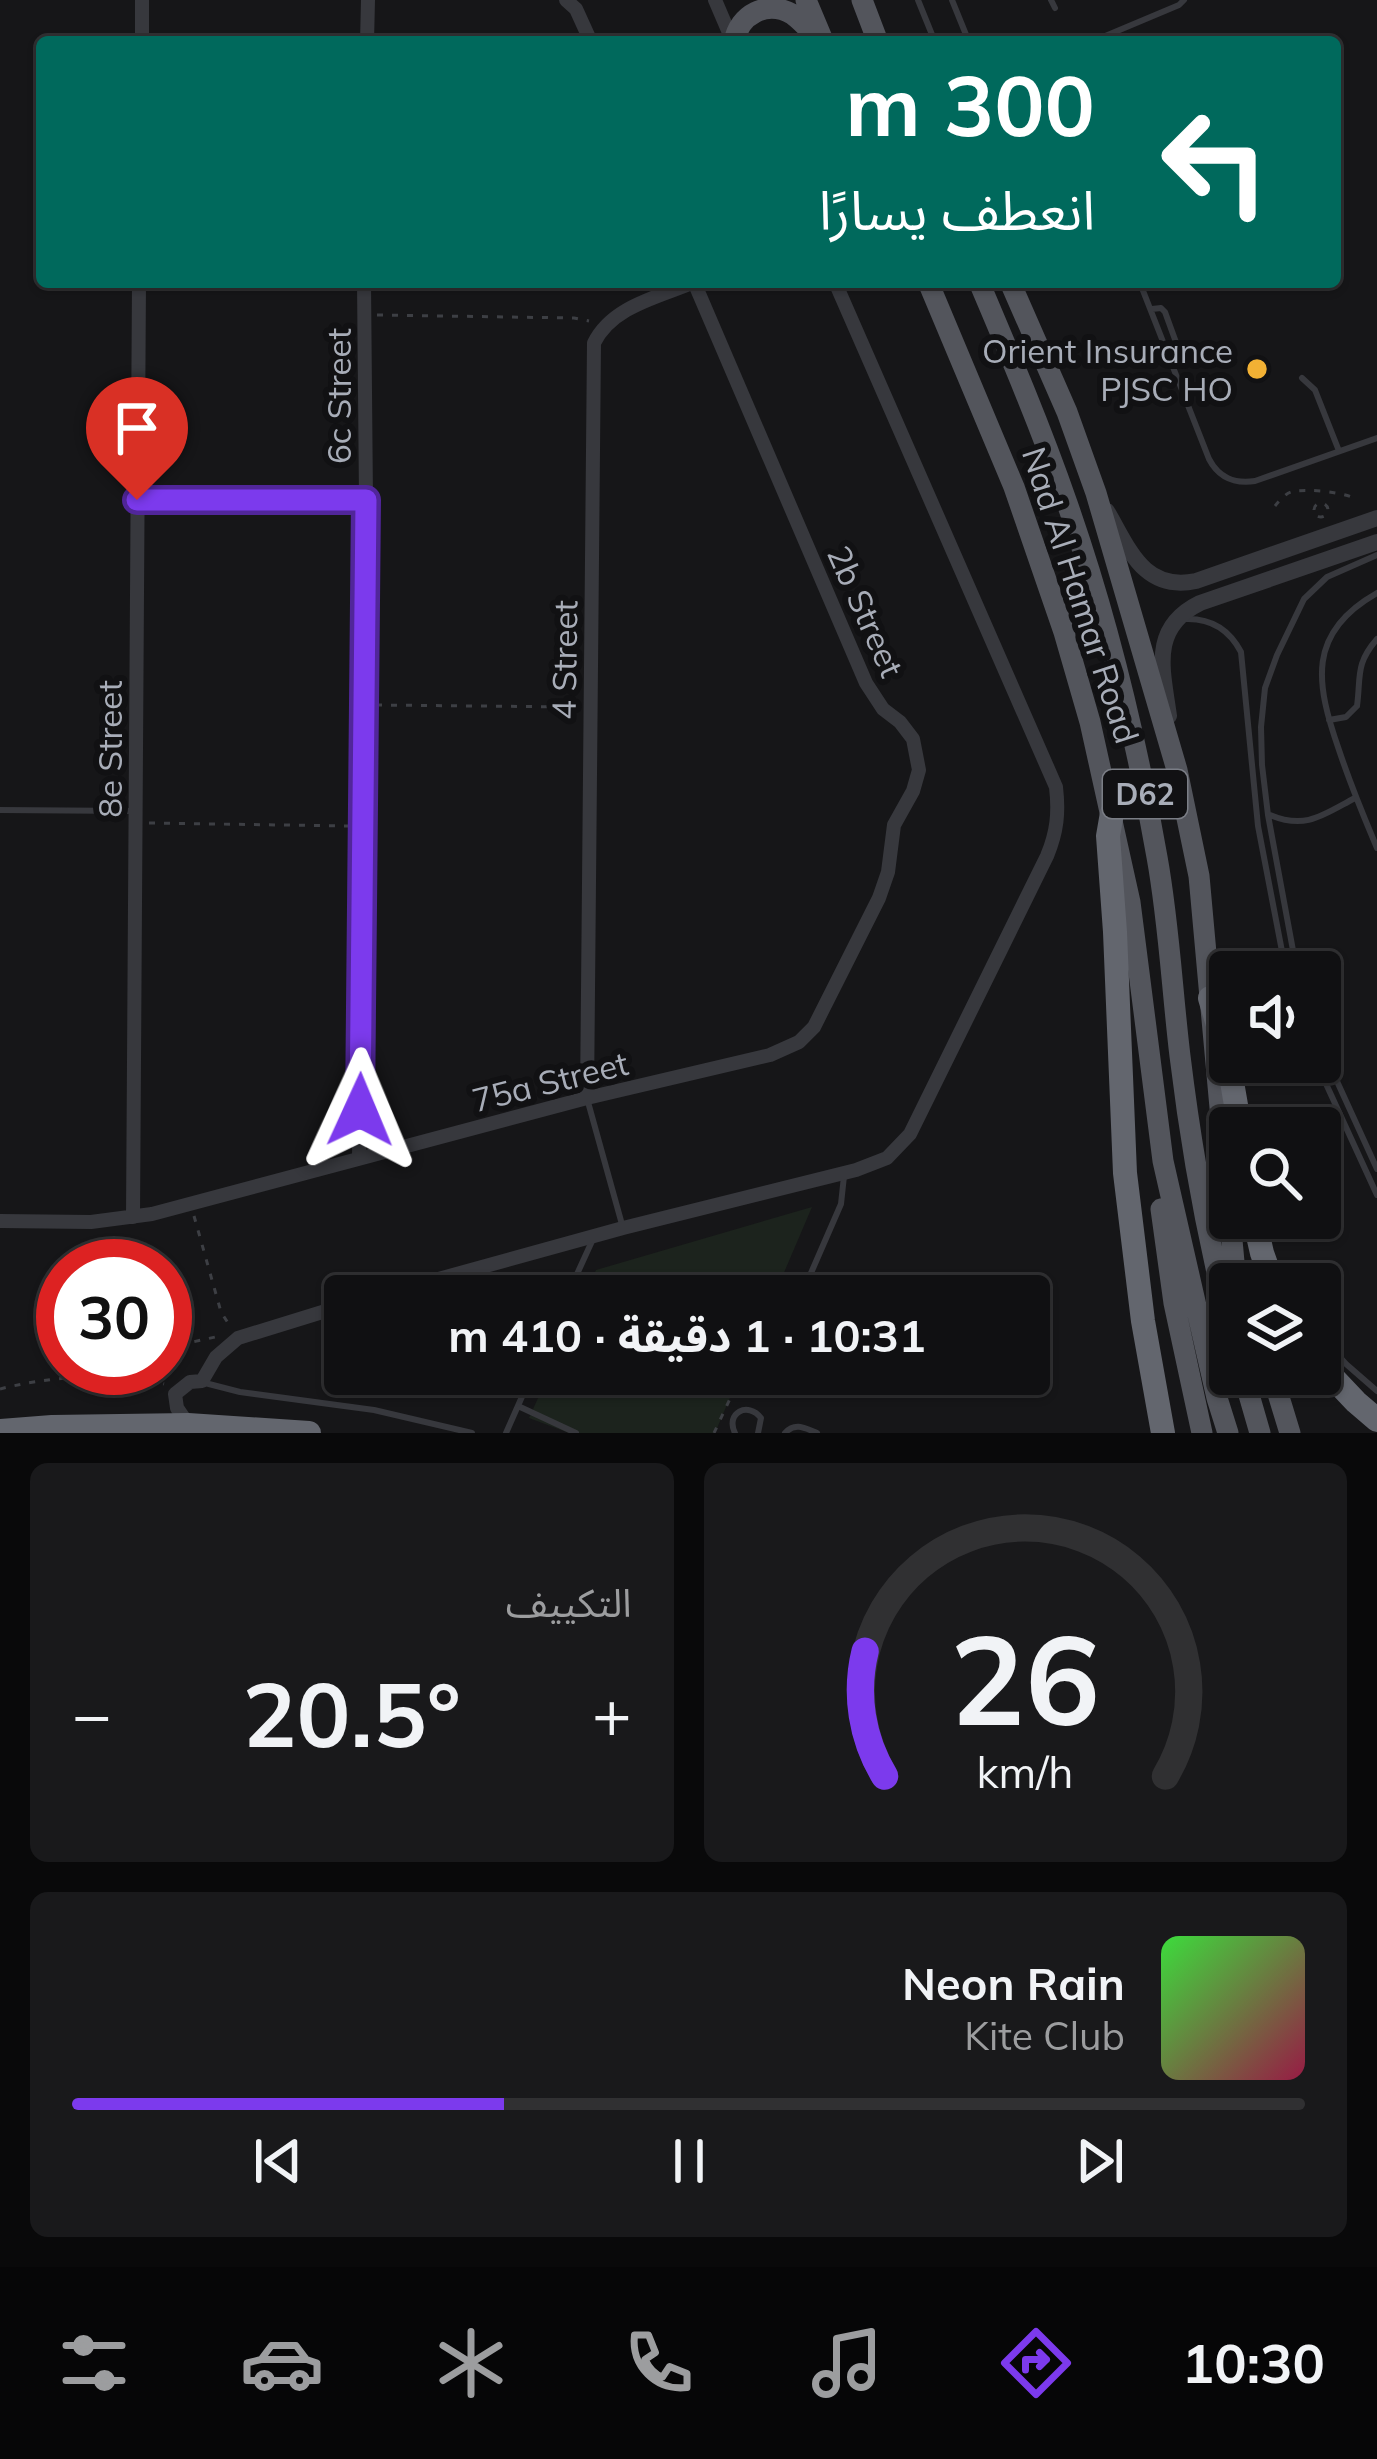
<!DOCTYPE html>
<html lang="ar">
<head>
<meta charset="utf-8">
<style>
	:root { --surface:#101012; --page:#19191b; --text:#f1f3f6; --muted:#9c9d9f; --line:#303032; --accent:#7c3aed }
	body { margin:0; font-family:Mulish,"Noto Sans Arabic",sans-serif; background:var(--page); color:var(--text); direction:rtl; height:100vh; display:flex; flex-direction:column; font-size:45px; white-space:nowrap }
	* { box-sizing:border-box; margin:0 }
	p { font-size:39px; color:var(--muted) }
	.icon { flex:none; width:66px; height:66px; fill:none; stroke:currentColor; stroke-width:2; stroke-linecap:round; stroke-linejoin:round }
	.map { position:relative; height:1433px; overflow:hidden; direction:ltr }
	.drawer { display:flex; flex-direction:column; gap:30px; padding:30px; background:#09090a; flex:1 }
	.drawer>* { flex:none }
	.top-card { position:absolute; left:36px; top:36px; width:1305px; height:252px; border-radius:12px; box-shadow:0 3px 9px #0004,0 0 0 3px var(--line); direction:rtl; background:#00695c; color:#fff; overflow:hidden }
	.fabs { position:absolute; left:1209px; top:951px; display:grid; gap:24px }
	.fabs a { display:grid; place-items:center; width:132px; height:132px; border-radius:12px; background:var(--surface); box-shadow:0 3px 9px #0004,0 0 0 3px var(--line); font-size:60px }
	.speed { position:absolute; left:36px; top:1239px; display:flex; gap:24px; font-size:60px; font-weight:700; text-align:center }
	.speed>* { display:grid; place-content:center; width:156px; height:156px; border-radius:50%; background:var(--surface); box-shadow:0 3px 9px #0004,0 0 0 3px var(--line); line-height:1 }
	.speed .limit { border:18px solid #d22; background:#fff; color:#111 }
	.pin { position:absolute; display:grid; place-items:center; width:102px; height:102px; color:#fff; margin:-123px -51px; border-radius:50% 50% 50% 0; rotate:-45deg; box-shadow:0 0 12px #0007 }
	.pin .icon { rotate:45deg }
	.me { position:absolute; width:132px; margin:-66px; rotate:1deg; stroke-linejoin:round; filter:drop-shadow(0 0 9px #0008) }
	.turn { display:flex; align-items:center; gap:42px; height:252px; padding:0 48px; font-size:54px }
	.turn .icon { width:156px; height:156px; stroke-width:2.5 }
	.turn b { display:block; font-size:84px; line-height:102px }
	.big { font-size:90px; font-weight:700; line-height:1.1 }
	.drawer .widget { flex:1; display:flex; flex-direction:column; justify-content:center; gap:18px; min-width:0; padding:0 42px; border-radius:18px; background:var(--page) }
	.drawer .dial { align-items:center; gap:0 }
	.dial svg { height:312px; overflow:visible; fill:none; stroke:var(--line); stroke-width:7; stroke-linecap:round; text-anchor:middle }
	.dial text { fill:var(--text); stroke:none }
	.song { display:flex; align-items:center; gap:36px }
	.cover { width:144px; height:144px; border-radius:18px; background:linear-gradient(135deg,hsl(120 70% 55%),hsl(340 70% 35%)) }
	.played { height:12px; border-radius:6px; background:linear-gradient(90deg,var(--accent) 35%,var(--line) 35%) }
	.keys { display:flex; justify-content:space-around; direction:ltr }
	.heat { display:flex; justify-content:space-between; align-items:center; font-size:66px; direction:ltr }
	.drawer .tiles { flex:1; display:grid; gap:30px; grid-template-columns:1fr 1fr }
	.widget:last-child { grid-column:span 2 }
	.trip { position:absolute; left:324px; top:1275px; width:726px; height:120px; border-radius:12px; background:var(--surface); box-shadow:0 3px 9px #0004,0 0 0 3px var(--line); font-weight:700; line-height:120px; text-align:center; direction:rtl }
	.tabs { display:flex; height:192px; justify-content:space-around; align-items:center; background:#060607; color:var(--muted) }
	.tabs .icon { width:84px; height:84px }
	.tabs .current { color:var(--accent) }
	.tabs b { font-size:54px; color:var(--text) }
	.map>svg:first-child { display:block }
	.green { fill:#1c231d }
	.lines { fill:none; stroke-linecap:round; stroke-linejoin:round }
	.path { stroke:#3d3f44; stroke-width:3; stroke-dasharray:6 9; stroke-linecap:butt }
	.service { stroke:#37383d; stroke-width:6 }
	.minor { stroke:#37383d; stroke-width:14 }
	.tertiary { stroke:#37383d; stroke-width:16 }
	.primary { stroke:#53555c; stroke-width:21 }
	.motorway { stroke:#63666e; stroke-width:24 }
	.route-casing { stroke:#51269a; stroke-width:30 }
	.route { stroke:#7c3aed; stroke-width:21 }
	.poi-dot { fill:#f2b134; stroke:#111113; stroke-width:4.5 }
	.labels { text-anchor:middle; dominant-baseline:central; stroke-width:12; stroke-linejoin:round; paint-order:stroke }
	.shield { fill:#111113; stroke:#7b7e86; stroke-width:3 }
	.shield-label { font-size:30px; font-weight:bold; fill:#a8adb8 }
	.poi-label { font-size:33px; fill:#a8adb8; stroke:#111113; text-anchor:end }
	.street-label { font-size:33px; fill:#a8adb8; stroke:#111113 }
</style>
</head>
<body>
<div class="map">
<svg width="1377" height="1433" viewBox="0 0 1377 1433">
	<rect width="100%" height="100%" fill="#161618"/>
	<path class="green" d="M812 1207 774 1296H584L596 1270Z
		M549 1374H740L715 1433H569L529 1418Z"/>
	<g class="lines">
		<path class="path" d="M377 315 574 318 589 321
			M1314 510a7 7 0 1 1 14 0a7 7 0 1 1-14 0Z
			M1275 506C1279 501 1285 494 1291 492 1304 488 1342 492 1354 498
			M376 705 576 707
			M149 823 349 826
			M194 1216 221 1312 230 1326
			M165 1348 220 1336
			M0 1389C42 1378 123 1369 164 1384
			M714 1433 735 1388"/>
		<path class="service" d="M918 0 935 42
			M952 0 969 42
			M1051 0 1055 8
			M1091 42 1179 5 1184 0
			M1140 283 1209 459C1219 478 1234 484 1255 481L1377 438
			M1152 309 1161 308 1165 312 1177 345 1174 359
			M1302 378 1315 390 1339 451
			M141 500H362
			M1377 593C1306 633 1316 684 1339 750 1350 783 1363 815 1377 848
			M1185 619C1211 618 1229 629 1241 652L1258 826 1286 972
			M1329 720 1346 717 1357 706C1361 677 1355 664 1377 639
			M0 810 134 811
			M1270 815C1306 830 1323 815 1355 798
			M1297 972 1268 815 1262 765 1261 727 1265 688 1277 655 1304 599 1327 577 1377 555
			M1320 1044 1377 1169
			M1316 1062 1377 1195
			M588 1102 623 1228
			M1278 1265 1287 1284
			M536 1296C545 1279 556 1282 572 1285
			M567 1296 593 1239
			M801 1296 841 1204 844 1176
			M1320 1335 1346 1364 1377 1391
			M205 1383 240 1392 374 1410 472 1433
			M518 1406 576 1433
			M506 1433 532 1374
			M735 1433C725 1413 748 1401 761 1418L758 1433
			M785 1433C795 1422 805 1428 817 1433"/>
		<path class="minor" d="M566 0 576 9 591 42
			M715 0 733 42
			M142 42V0
			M367 42 368 0
			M359 1157 366 500 364 282
			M133 1217 139 282
			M0 1221 91 1222 152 1214 587 1098 770 1055 799 1042 814 1027 879 898 888 872 894 825 913 791 919 770 913 739 900 722 883 709 866 683 694 282C659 297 612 306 594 343L587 1098
			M377 1296 623 1228 856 1170 887 1158 910 1134 1047 856C1057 832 1059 813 1056 787L835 282
			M188 1424 177 1408 175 1394 190 1382 202 1381 216 1357 238 1338 345 1305"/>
		<path class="tertiary" d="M1107 511C1129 548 1143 592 1196 581L1377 518
			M1169 716C1163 671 1149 628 1200 603L1377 542"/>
		<path class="primary" d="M806 0 822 38
			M862 0 878 42
			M734 42C739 14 767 0 792 14 803 22 812 33 821 42
			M928 282 1014 487 1064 632 1090 722 1130 902 1163 1161 1217 1398 1228 1433
			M979 282C1010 355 1041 428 1067 503 1107 617 1136 737 1157 857 1169 923 1172 990 1180 1056 1191 1147 1207 1237 1230 1326
			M1010 282 1067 412 1096 493 1177 770 1199 876 1236 1284
			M1161 1209 1174 1303 1202 1433
			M1243 1374 1260 1433
			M1272 1374 1290 1433"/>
		<path class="motorway" d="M1112 813 1108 836 1115 932 1125 1173 1143 1321 1163 1433
			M1210 998 1228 1059 1240 1128
			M1254 1218 1262 1253 1273 1284
			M1320 1364 1356 1402 1377 1420
			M0 1431 52 1427 188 1425 309 1433"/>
	</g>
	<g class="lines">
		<g class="route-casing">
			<path id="route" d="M137 500H366L360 1110"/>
		</g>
		<use href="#route" class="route"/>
	</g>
	<circle class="poi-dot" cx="1257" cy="369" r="12"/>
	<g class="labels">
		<rect class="shield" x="1103" y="770" width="84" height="48" rx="9"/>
		<g class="shield-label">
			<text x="1145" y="794">D62</text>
		</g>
		<g class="poi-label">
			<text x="1233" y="350">Orient Insurance<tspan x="1233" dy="38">PJSC HO</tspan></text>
		</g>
		<g class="street-label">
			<text transform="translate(338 396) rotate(-90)">6c Street</text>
			<text transform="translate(1081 595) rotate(72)">Nad Al Hamar Road</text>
			<text transform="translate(866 611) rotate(66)">2b Street</text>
			<text transform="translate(564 660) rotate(-89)">4 Street</text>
			<text transform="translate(109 749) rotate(-90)">8e Street</text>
			<text transform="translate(550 1081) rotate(-14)">75a Street</text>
		</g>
	</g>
</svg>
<div class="fabs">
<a><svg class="icon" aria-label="sound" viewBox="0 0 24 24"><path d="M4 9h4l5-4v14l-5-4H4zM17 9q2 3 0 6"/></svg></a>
<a><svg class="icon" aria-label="search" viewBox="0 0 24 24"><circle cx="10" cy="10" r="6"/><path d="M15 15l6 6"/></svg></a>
<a><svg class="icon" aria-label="layers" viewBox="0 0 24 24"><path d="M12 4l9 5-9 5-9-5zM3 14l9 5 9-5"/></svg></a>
</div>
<div class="speed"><div class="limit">30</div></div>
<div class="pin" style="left:137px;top:500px;background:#d93025"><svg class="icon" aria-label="arrive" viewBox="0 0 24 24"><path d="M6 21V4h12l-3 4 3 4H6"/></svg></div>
<svg class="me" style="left:360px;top:1110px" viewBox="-20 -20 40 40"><path d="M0-17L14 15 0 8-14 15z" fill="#7c3aed" stroke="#fff" stroke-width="4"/></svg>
<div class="trip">10:31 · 1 دقيقة · 410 m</div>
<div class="top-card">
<div class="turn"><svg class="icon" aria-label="left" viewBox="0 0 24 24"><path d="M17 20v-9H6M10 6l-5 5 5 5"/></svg><div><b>300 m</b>انعطف يسارًا</div></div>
</div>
</div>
<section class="drawer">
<div class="tiles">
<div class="widget dial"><svg viewBox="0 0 100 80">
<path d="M14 69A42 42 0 1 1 86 69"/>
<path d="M14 69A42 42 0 0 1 9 37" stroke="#7c3aed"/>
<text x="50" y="56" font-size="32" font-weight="700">26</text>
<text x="50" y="72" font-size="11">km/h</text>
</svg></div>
<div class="widget"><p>التكييف</p>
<div class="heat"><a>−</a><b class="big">20.5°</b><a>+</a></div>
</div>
<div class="widget">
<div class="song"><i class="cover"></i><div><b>Neon Rain</b><p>Kite Club</p></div></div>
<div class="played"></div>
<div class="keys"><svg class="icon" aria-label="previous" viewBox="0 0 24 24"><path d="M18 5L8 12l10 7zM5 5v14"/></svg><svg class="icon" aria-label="pause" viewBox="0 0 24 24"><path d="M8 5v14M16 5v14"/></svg><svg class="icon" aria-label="next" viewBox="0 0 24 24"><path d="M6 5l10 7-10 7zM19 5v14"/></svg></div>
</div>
</div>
</section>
<nav class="tabs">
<b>10:30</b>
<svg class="icon current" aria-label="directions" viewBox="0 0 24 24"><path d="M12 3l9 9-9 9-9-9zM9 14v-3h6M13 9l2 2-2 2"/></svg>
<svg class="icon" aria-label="music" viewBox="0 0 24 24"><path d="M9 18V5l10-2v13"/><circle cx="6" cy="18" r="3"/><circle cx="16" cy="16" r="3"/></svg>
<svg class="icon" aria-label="phone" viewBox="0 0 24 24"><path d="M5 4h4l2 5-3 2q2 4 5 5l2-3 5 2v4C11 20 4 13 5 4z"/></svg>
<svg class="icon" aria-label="climate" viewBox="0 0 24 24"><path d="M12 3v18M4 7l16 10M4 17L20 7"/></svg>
<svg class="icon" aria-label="car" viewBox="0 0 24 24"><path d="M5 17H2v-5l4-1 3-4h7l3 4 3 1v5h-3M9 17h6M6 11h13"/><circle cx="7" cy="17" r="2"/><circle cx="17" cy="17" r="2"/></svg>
<svg class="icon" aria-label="filters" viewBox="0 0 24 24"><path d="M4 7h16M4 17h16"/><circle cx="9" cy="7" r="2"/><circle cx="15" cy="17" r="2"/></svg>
</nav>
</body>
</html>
